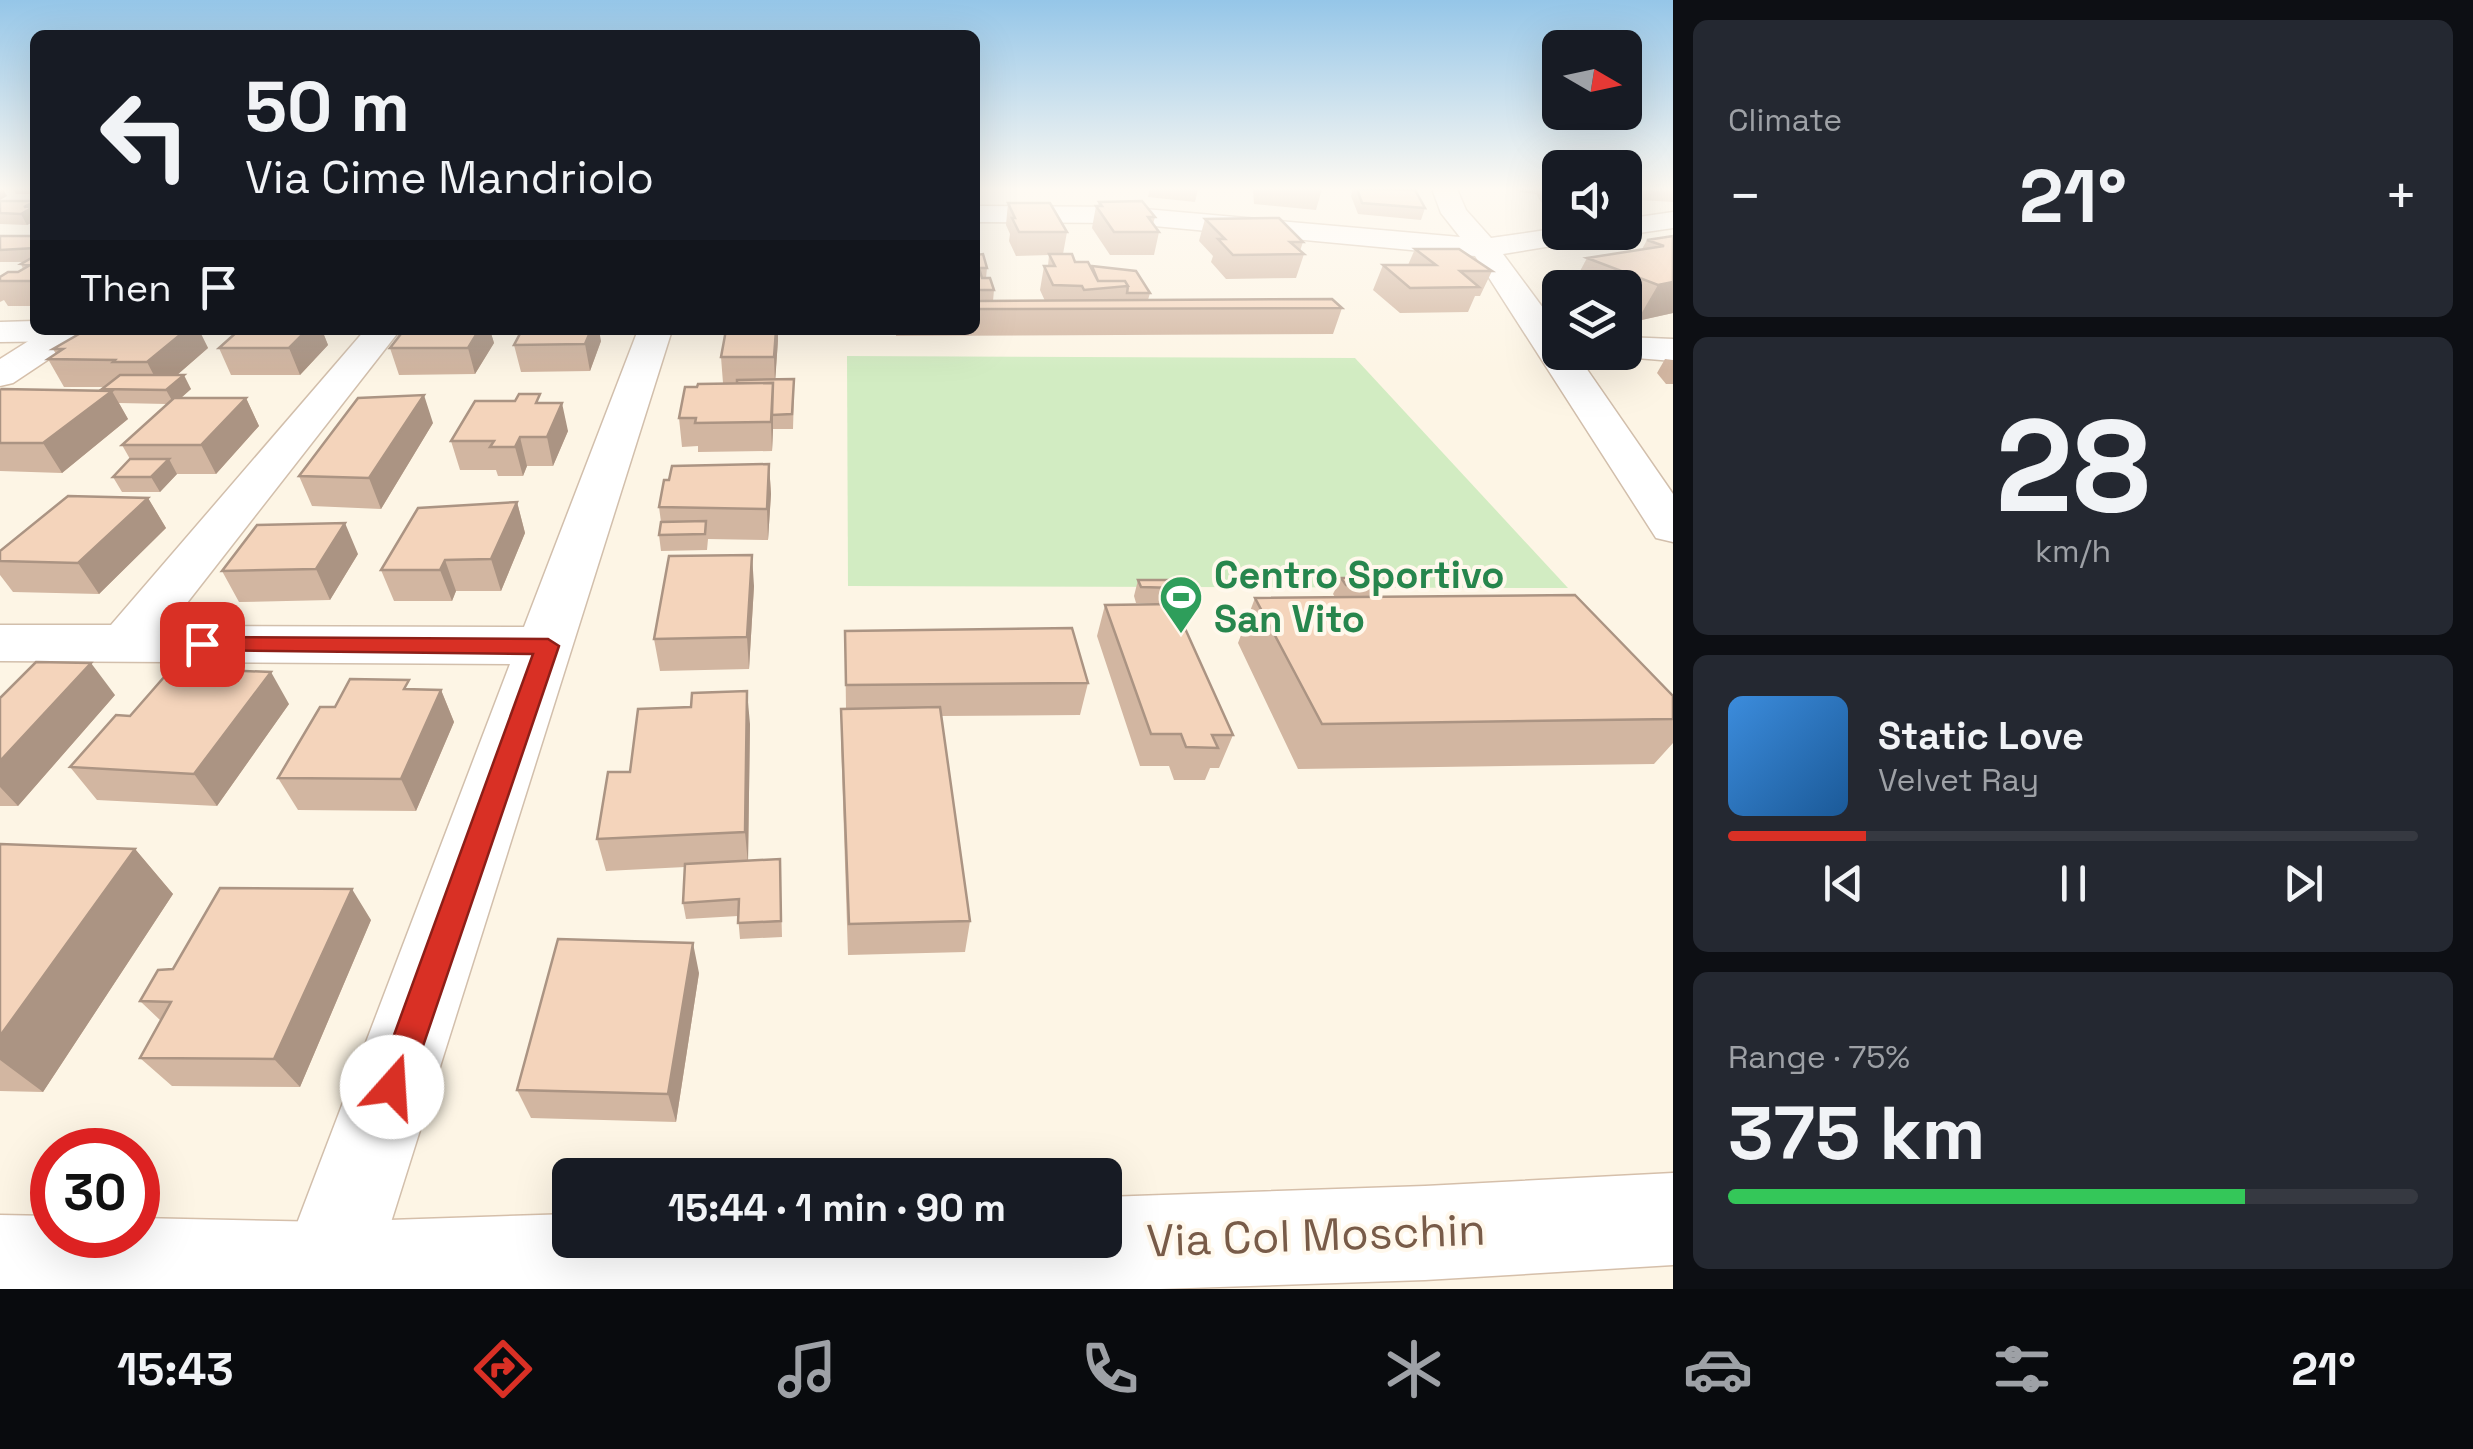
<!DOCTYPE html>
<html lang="en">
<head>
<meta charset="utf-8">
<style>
	:root { --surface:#171b24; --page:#242831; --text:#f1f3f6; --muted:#9ea1a6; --line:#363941; --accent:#d93025 }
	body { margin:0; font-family:"Space Grotesk",sans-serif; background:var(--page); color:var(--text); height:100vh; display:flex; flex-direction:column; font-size:38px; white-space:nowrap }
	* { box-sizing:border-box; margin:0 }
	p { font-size:32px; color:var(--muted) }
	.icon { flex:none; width:55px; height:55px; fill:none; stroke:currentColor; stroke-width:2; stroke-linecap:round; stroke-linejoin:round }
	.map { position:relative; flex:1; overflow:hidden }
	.sheet { display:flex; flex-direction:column; gap:20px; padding:20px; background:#0d0f14; width:800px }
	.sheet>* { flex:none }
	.top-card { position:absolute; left:30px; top:30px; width:950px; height:305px; border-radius:15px; box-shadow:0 10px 40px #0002; background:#171b24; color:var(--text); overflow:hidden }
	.needle { width:65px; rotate:99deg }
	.controls { position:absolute; left:1542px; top:30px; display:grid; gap:20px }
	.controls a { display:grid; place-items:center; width:100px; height:100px; border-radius:15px; background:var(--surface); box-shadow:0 10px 40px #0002; font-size:50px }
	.speed { position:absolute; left:30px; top:1128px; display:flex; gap:20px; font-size:50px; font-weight:700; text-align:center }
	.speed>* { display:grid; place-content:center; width:130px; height:130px; border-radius:50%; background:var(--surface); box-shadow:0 10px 40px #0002; line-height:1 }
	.speed .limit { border:15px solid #d22; background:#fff; color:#111 }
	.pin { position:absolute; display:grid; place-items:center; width:85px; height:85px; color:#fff; margin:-42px; border-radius:20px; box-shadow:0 5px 15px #0006 }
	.me { position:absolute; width:110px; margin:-55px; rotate:19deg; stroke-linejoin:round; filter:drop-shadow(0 0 8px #0008) }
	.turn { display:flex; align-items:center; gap:35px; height:210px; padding:0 50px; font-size:45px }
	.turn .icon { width:130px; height:130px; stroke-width:2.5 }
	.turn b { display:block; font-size:70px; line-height:85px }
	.then { display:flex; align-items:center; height:95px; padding:0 50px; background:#0003; gap:20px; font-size:38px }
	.big { font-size:75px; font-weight:600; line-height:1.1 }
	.sheet .tile { flex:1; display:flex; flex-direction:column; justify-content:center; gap:15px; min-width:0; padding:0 35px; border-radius:15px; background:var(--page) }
	.sheet .dial { align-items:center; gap:0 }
	.dial b { font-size:130px; line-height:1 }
	.song { display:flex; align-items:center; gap:30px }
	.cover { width:120px; height:120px; border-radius:15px; background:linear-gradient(135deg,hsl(210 70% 55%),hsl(210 70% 35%)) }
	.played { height:10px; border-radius:5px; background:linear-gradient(90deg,var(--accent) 20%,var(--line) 20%) }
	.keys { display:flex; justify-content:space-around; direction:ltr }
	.heat { display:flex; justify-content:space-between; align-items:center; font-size:55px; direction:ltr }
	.charge { height:15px; border-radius:8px; background:linear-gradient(90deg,#34c759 75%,var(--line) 0) }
	.trip { position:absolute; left:552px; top:1158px; width:570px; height:100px; border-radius:15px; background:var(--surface); box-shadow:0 10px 40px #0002; font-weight:600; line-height:100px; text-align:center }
	.tabs { display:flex; height:160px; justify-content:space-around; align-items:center; background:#090b0e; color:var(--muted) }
	.tabs .icon { width:70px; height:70px }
	.tabs .active { color:var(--accent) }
	.tabs b { font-size:45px; color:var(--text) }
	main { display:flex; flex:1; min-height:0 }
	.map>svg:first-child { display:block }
	.green { fill:#d2ecc2 }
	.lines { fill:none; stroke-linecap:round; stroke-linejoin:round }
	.street-casing { stroke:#d2bfac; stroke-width:3 }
	.secondary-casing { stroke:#d5bfaa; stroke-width:3 }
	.street { fill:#fff; fill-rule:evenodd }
	.secondary { fill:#fff; fill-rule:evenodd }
	.wall { fill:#d2b6a1 }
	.shaded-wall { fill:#ab9483 }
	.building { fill:#f4d4bb; stroke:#ab9483; stroke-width:2.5 }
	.route { fill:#d93025; stroke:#8d1f18; stroke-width:2.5 }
	.labels { text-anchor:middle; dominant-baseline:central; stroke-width:8; stroke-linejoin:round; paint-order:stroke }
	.leisure-label { font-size:38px; font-weight:bold; fill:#27864d; stroke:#fff8ec; text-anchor:start }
	.near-street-label { font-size:45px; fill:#785b48; stroke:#fff8ec }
</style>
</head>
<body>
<main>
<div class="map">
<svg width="1673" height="1289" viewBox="0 0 1673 1289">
	<rect width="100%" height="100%" fill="#fdf5e5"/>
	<path class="green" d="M847 356 1355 358 1568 588 848 586Z"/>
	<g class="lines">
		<g class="street-casing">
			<path id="street" d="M1432 189H1457L1466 210 1491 238 1560 228V232H1603L1589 240 1503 254 1560 331V352H1575L1673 494V542L1656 538 1475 256 1122 223 975 222V206L1122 207 1460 237 1441 213Z
				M1673 212V228L1625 235 1615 232H1625V219Z
				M35 321V330H159L154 337 142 340 0 342V322Z
				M365 330H400L169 626 524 627 638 330H672L370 1289H272L510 664 0 661V625H111Z
				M1625 337 1673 339V361L1612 356 1610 352H1625Z"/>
		</g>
		<g class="secondary-casing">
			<path id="secondary" d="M46 330H87L82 337 13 383 0 386V359Z
				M1673 1173V1265L1425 1280 1160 1289H0V1215L52 1216V1235H138V1218L328 1222 570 1214V1240H1105V1197L1425 1186Z"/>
		</g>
		<use href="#street" class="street"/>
		<use href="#secondary" class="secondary"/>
	</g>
	<path class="wall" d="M13 189H35V194H16Z
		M1150 189H1198L1195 202 1148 197Z
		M1253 189H1322L1316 210 1254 204Z
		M1353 189 1415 190 1425 208 1421 220 1358 214 1351 196Z
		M1517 189H1560V209L1545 208 1536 194 1519 192Z
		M1625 189H1673V202L1625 199Z
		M0 201H35V221L27 225 0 224Z
		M1099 202 1155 217 1153 224 1159 232 1154 255H1110L1092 228 1096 206H1098Z
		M1008 203 1067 232 1063 254 1075 262 1150 293 1148 300 1342 308 1333 334 896 336V330H975V255L987 268 986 278 994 290 993 301H1045L1040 290 1044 266H1048L1049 255 1016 256 1009 241 1010 234 1006 225Z
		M1205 219 1303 242 1300 251 1304 254 1296 278 1226 279 1211 262 1213 256 1199 241Z
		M0 236H35V306H8L4 300 0 302V277L18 272 23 269 21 264 25 262H0Z
		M1673 236V313L1637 321 1625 316V288H1571L1587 258 1642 249 1647 240Z
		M1415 249 1492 271 1480 296H1475L1468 312 1400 313 1373 290 1383 265H1408Z
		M86 330H199L208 348 177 375 191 389 181 398H246L259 426 216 474H177L160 492H122L113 477 130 459 122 445 167 404 119 403 128 419 62 473 0 471V390L103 391 102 389 105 387H64L48 359 56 354 53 349Z
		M239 330H322L328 345 300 375H231L219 348Z
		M404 330H490L494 343 475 374 399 375 390 348Z
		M778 340 775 380 794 394 793 429H773L772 451 698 452V446L682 447 679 418 697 387 723 383 721 357Z
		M601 341 590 371 521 372 514 345Z
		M1665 359 1673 360V384H1666L1657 373Z
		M541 403 568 431 553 466H527L523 476H498L496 470H460L451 441Z
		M433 423 381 509 312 506 299 476Z
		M769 464 771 494 768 540 708 539 707 550 661 551 659 535 661 522 659 507Z
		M148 498 166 528 99 594 13 592 0 575V551Z
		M517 502 525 533 501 591H456L452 601H394L381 570Z
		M358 554 330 600 239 602 222 571Z
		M1341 578 1380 585 1374 597 1673 696V743L1654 764 1298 769 1238 643 1255 598 1335 597 1333 594Z
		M1138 580 1176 588 1171 604 1136 603 1134 596Z
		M754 586 749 669 660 671 654 639Z
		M1105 605 1233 735 1219 768H1210L1205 780H1174L1169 766H1140L1097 636Z
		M845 631 1088 683 1080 715 941 716 970 921 965 952 848 955 841 741V709H846Z
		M413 689 441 690 454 722 416 811 298 810 278 778 335 707Z
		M115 695 18 806H0V698Z
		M289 704 217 806 97 800 70 767 130 716Z
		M750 724 748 861 780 859 782 937 740 939 738 916 686 919 683 903 685 867 606 871 597 839 630 772Z
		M0 844 135 849 173 894 43 1092 0 1091Z
		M371 920 300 1087 172 1086 140 1058 161 1021 140 1001 173 969Z
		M699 973 676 1122 531 1118 517 1090Z"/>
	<path class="shaded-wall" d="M0 189H3L7 196 0 200Z
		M35 201V221L27 225 21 214 24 207Z
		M1673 282V313L1637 321 1658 285Z
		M186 330H199L208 348 161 389 147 362Z
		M307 330H322L328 345 300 375 289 348Z
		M479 330H490L494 343 475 374 468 348Z
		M591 330H599L601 341 590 371 585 344Z
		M776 330H778V340L775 384 774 357Z
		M184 375 191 389 174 404 166 390Z
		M773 383V429L772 451 771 422Z
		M112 391 128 419 62 473 43 443Z
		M424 395 433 423 381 509 369 478Z
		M246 398 259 426 216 474 201 445Z
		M562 403 568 431 553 466 547 437Z
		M520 437 527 466 523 476 515 447Z
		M169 459 177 474 160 492 151 477Z
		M769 464 771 494 768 540 767 509Z
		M148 498 166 528 99 594 78 563Z
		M517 502 525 533 501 591 491 559Z
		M345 523 358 554 330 600 316 569Z
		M752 555 754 586 749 669 747 637Z
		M445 560 456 591 452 601 440 570Z
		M91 663 115 695 18 806 0 787V761Z
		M271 672 289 704 217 806 194 774Z
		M441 690 454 722 416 811 401 779Z
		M747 691 750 724 748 864 745 832Z
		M135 849 173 894 43 1092 0 1060V1036Z
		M352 889 371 920 300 1087 274 1059Z
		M693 943 699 973 676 1122 668 1094Z"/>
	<path class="building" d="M1357 189 1415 190 1425 208 1362 203Z
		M0 201H35L24 207 35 206 21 214 0 213Z
		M1142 201 1155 217H1148L1159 232H1114L1096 206H1102L1099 202Z
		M1008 203H1050L1067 232H1019L1012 218H1015Z
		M1279 218 1303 242H1290L1304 254 1233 255 1218 239H1225L1205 219Z
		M0 236H35V248L0 250Z
		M1673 236V282L1658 285 1587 258 1664 246 1647 240Z
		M1415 249H1459L1492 271H1460L1479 287 1410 288 1383 265H1436Z
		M983 254 987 268H979L982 278H990L994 290H975V255Z
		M1049 254H1072L1075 262H1088L1098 281H1125L1128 286 1084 290 1082 286 1053 285 1044 266H1055Z
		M35 256V281H0V277L8 272H18L30 265 21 264Z
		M1092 266 1136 271 1150 293H1127L1128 286 1125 281H1098Z
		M1332 299 1342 308 975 309V301Z
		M86 330H186L147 362H113L115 360 48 359 63 349H53Z
		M239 330H307L289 348H219Z
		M404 330H479L468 348H390Z
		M522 330H591L585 344 514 345Z
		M726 330H776L774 357H721Z
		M120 375H184L166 390 102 389Z
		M794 379 792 414 772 415 773 383H737V380Z
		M773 383 771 422 695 423 696 418H679L685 387H697L698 384Z
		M2 389 112 391 43 443H0V390Z
		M519 394H540L536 403H562L547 437H520L515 447H490L494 441H451L475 401H515Z
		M424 395 369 478 299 476 358 398Z
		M174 398H246L201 445H122Z
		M130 459H169L151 477H113Z
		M769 464 767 509 659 507 664 480H669L672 466Z
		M68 496 148 498 78 563 0 561V551Z
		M517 502 491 559 445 560 440 570H381L418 508Z
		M706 521 705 534 659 535 661 522Z
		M345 523 316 569 222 571 257 525Z
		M752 555 747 637 654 639 669 556Z
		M1341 578H1375L1380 585H1346Z
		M1138 580H1172L1176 588 1141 587Z
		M1575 595 1673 696V719L1322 724 1255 598Z
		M1174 604 1233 735H1212L1218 748 1186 747 1181 734H1151L1105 605Z
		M1072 628 1088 683 846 685 845 631Z
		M36 662 91 663 0 761V698Z
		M172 668 271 672 194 774 70 767 116 715 130 716Z
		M350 679 409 680 404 689 441 690 401 779 278 778 320 707H335Z
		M747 691 745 832 597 839 608 772H630L638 709 691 707 692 693Z
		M940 707 970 921 849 924 841 709Z
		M0 844 135 849 0 1036Z
		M780 859 781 921 738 923 739 899 683 903 685 864Z
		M220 888 352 889 274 1059 140 1058 171 1002 140 1001 158 970 173 969Z
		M558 939 693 943 668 1094 517 1090Z"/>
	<linearGradient id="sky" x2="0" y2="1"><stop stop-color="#95c6e8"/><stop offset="0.51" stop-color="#fefaf3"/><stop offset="1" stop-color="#fefaf3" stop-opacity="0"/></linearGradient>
	<rect width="1673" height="370" fill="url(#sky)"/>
	<path class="route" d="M202 637 548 639 559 646 405 1099 392 1104 380 1099 375 1087 533 654 193 650 190 644Z"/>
	<defs>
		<g id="stadium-pin" transform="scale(2.25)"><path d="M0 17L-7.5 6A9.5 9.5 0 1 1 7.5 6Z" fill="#2e9e5b" stroke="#fff8ec"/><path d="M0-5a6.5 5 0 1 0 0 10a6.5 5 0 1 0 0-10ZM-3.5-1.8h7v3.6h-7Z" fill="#fff"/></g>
	</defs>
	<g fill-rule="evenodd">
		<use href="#stadium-pin" x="1181" y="597"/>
	</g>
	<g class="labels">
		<g class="leisure-label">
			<text x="1214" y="575">Centro Sportivo<tspan x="1214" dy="44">San Vito</tspan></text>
		</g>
		<g class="near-street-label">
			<text transform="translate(1316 1235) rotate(-2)">Via Col Moschin</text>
		</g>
	</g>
</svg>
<div class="controls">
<a><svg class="needle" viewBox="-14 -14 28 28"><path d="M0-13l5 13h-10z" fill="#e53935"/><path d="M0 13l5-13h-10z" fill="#9ea1a6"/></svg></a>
<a><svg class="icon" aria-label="sound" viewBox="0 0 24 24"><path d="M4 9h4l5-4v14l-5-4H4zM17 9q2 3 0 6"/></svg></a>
<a><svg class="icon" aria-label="layers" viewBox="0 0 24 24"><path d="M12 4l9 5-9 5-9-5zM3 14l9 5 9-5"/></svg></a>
</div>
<div class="speed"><div class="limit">30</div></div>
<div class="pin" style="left:202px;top:644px;background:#d93025"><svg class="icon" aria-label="arrive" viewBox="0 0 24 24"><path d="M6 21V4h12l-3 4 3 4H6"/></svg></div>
<svg class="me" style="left:392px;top:1087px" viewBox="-20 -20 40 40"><circle r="19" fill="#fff"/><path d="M0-13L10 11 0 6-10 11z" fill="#d93025"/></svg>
<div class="trip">15:44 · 1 min · 90 m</div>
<div class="top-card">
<div class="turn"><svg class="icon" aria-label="left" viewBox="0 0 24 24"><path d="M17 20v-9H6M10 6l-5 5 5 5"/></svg><div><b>50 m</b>Via Cime Mandriolo</div></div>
<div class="then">Then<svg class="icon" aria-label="arrive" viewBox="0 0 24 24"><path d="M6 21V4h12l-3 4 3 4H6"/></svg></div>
</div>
</div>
<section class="sheet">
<div class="tile"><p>Climate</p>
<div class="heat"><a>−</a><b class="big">21°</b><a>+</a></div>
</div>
<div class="tile dial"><b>28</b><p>km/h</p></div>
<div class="tile">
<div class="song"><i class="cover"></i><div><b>Static Love</b><p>Velvet Ray</p></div></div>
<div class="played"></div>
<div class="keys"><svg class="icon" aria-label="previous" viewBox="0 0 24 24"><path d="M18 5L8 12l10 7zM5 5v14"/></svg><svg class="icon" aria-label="pause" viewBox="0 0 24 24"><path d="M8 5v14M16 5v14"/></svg><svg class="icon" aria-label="next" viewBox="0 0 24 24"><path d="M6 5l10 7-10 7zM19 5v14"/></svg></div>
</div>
<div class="tile"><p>Range · 75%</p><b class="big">375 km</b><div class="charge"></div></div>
</section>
</main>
<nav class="tabs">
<b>15:43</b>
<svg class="icon active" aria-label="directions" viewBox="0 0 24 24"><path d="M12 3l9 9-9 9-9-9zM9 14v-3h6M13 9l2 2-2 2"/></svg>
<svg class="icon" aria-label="music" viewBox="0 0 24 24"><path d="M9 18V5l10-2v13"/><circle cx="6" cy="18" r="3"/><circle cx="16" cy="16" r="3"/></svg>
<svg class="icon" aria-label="phone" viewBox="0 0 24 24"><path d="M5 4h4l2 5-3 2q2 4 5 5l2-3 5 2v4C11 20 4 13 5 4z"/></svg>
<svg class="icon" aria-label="climate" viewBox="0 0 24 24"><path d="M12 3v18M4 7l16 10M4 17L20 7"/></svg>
<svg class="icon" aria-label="car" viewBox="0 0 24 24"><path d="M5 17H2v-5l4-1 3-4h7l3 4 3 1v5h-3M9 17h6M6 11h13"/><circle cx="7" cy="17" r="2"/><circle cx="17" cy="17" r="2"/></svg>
<svg class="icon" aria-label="filters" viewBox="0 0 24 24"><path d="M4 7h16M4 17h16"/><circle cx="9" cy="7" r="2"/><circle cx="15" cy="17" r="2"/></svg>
<b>21°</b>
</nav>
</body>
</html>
